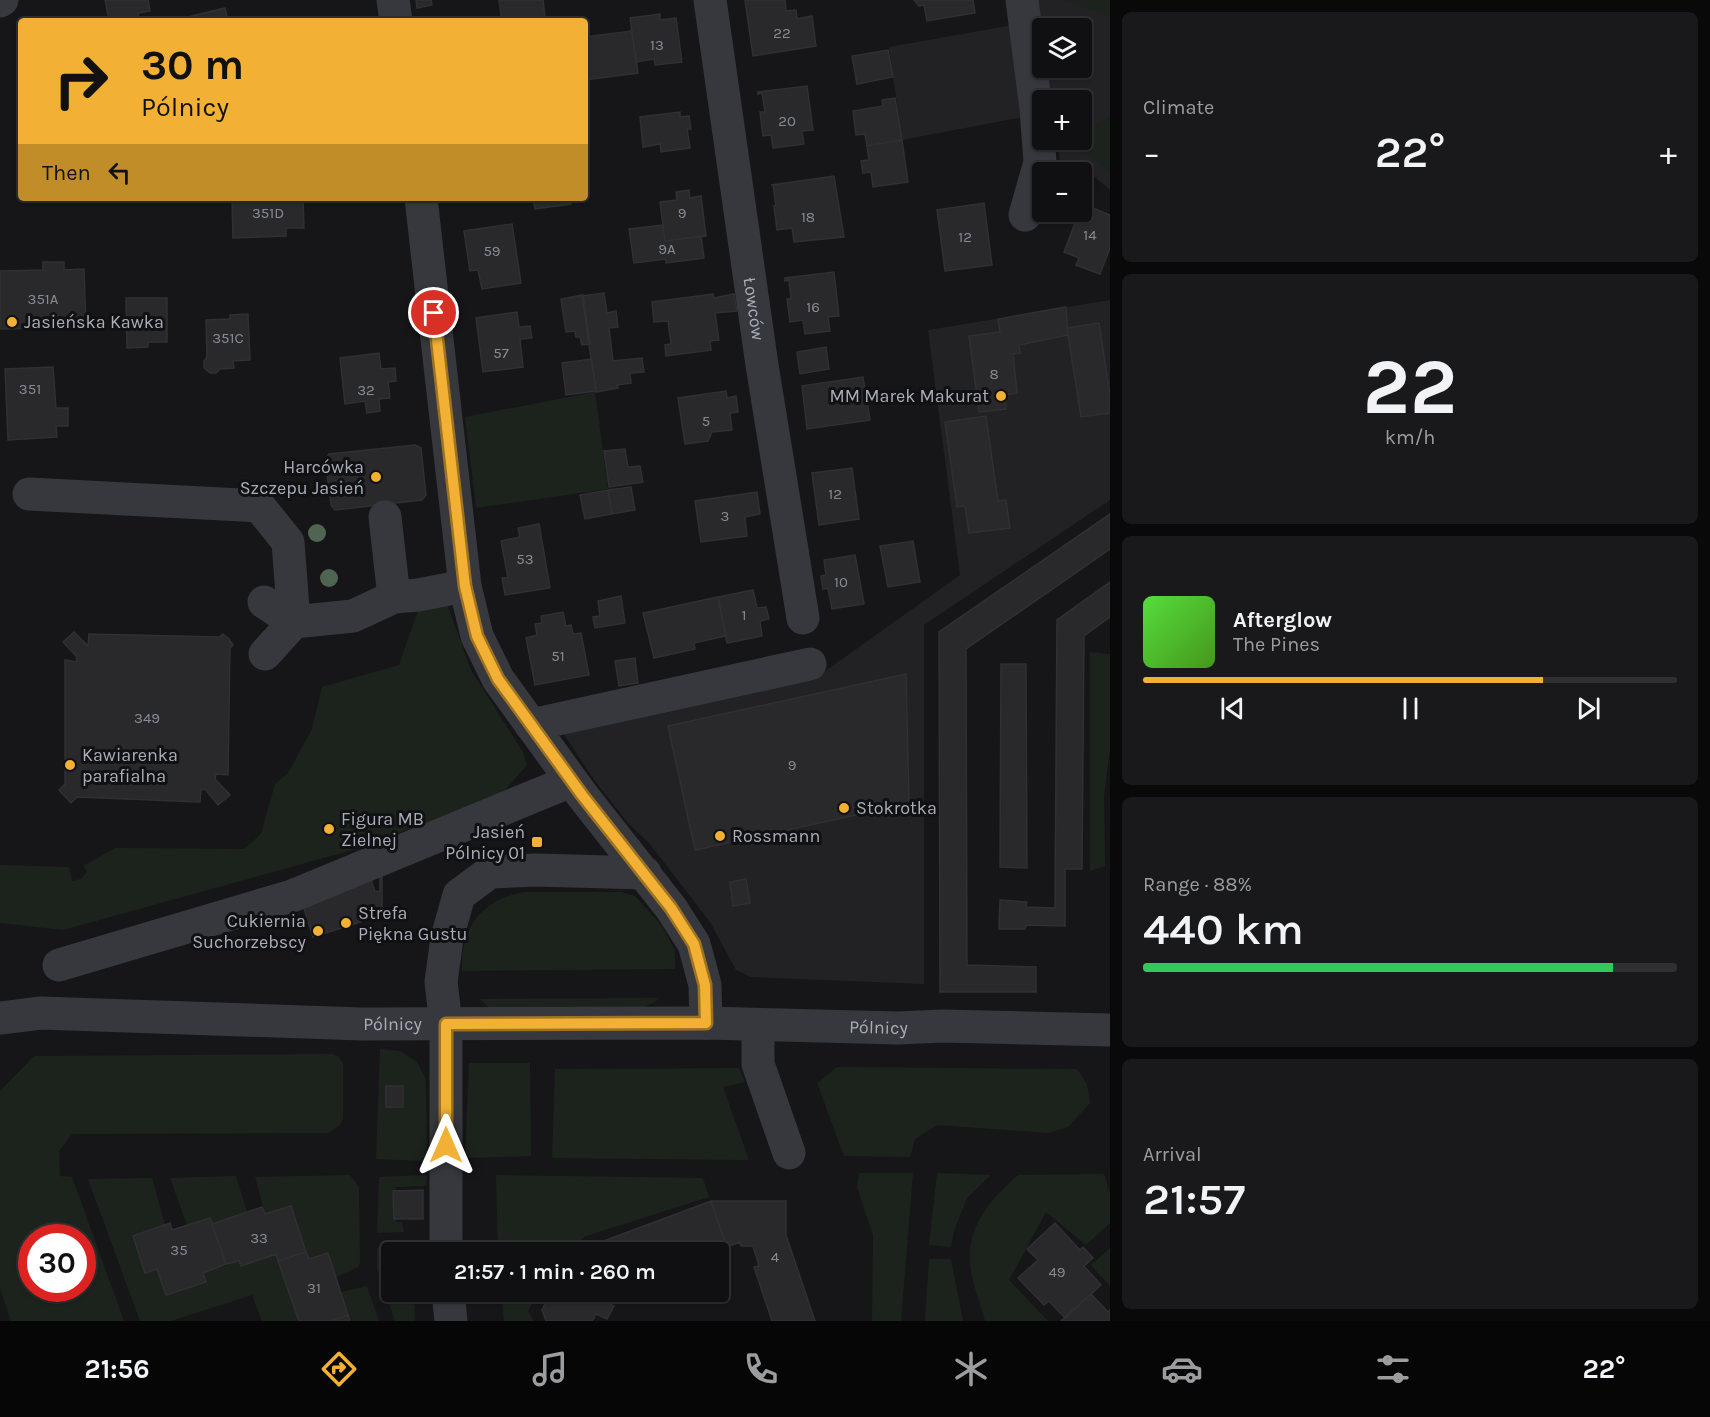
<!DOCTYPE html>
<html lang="en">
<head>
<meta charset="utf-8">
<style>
	:root { --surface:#101012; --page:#19191b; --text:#f1f3f6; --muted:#9c9d9f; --line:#303032; --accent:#f2b134 }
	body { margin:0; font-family:Karla,sans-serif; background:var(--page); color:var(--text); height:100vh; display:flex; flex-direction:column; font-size:22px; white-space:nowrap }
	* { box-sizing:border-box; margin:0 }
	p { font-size:20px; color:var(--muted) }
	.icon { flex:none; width:33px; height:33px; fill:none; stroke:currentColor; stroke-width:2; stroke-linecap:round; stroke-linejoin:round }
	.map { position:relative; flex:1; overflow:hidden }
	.side { display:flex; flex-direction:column; gap:12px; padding:12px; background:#09090a; width:600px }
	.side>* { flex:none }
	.top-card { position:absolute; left:18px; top:18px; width:570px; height:183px; border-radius:6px; box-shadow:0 2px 4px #0004,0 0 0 2px var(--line); background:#f2b134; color:#111; overflow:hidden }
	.controls { position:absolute; left:1032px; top:18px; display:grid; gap:12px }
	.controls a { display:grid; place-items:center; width:60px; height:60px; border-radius:6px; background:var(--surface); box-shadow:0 2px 4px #0004,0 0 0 2px var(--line); font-size:30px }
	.speed { position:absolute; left:18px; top:1224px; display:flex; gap:12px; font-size:30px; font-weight:700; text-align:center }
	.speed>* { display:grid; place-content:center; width:78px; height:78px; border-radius:50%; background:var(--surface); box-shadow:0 2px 4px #0004,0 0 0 2px var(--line); line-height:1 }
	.speed .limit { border:9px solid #d22; background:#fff; color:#111 }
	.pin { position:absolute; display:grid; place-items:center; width:51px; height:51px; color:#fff; margin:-26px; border:3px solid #fff; border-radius:50%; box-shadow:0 2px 6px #0007 }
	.me { position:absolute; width:66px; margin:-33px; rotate:0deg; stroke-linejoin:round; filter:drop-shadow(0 0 4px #0008) }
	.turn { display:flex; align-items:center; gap:21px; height:126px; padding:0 24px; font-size:27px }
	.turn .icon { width:78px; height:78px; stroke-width:2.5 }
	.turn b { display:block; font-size:42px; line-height:51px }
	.then { display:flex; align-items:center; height:57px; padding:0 24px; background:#0003; gap:12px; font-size:22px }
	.big { font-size:45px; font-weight:600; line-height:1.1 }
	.side .tile { flex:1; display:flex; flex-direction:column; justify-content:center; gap:9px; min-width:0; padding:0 21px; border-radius:9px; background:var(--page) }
	.side .dial { align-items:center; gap:0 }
	.dial b { font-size:78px; line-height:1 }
	.song { display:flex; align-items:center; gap:18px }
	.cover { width:72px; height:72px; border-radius:9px; background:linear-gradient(135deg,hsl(110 70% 55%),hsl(100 70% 35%)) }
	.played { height:6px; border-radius:3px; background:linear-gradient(90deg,var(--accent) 75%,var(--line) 75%) }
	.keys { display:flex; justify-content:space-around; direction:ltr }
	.heat { display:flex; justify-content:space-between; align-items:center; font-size:33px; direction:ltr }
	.charge { height:9px; border-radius:4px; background:linear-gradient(90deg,#34c759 88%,var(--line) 0) }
	.trip { position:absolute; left:381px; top:1242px; width:348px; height:60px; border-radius:6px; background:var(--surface); box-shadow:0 2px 4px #0004,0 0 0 2px var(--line); font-weight:600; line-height:60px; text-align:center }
	.dock { display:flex; height:96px; justify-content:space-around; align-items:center; background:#060607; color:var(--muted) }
	.dock .icon { width:42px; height:42px }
	.dock .active { color:var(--accent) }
	.dock b { font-size:27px; color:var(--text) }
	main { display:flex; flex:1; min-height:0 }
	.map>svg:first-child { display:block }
	.built { fill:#222225 }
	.green { fill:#1c231d; fill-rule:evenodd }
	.building { fill:#29292c; stroke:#303034; stroke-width:1.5 }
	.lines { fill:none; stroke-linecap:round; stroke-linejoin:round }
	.minor { stroke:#37383d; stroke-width:33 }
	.tree { fill:#506452 }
	.route-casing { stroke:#9d7322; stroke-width:15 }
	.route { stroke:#f2b134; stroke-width:10 }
	.poi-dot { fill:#f2b134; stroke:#111113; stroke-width:2 }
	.labels { text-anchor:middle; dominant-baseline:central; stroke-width:6; stroke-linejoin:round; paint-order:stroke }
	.number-label { font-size:15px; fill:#888b94 }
	.street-label { font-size:18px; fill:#a8adb8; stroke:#111113 }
	.poi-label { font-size:18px; fill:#a8adb8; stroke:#111113; text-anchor:start }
</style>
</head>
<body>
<main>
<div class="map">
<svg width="1110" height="1321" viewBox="0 0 1110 1321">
	<rect width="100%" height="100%" fill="#161618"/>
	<path class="built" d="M1035 0H1110V190L1086 169H1061L1057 140H1082V100H1051L1046 68H1082V28H1042V47Z
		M1013 25 1028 116 902 140 889 47Z
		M1110 300V500L924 625V984L751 977 736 970 710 922 649 843 627 822 595 781 563 733 817 677 960 575 928 330Z"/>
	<path class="green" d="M1063 0H1110V16Z
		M1110 117V172L1075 145C1084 134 1095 124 1110 117Z
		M595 392 608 489 476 508 465 417Z
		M447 604 471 670 523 752 527 765 500 796 349 851 63 930 0 923V865L69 867 72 881 81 879 87 872 84 866 115 848 244 849 261 834 275 784 288 773 312 729 322 687 399 665 419 608Z
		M1090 652 1110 654V749L1104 796 1105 866 1090 871Z
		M524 892H621L635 896 662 926 675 950V969L462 971C460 927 482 900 524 892Z
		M659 998 655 1002 642 1008 497 1009 488 1007 480 999Z
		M380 1049 400 1051 417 1062 426 1079 427 1161 376 1159Z
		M332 1054 338 1056 343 1064V1119L340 1125 328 1133 72 1134 59 1151 60 1176 72 1177 124 1321H11L0 1289V1091L34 1056ZM32 1238H82V1288H32Z
		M469 1063H530L531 1156 465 1158Z
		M837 1067 1077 1069 1087 1084 1090 1103 1068 1127 1049 1133 937 1125 915 1139 910 1157 844 1156 817 1083Z
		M739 1068 745 1082 723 1087 749 1160 552 1158 555 1069Z
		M859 1173H913L901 1321H872L873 1235 857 1187Z
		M937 1173 991 1175 967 1198 954 1231 951 1247 929 1245Z
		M1104 1174 1110 1193V1223L1086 1245 1046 1212 1009 1280 1048 1321H985C980 1302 971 1281 970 1262 967 1225 992 1198 1018 1175Z
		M350 1175 359 1187 360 1262 358 1267 336 1277 328 1254 309 1259 291 1206 265 1214 255 1177Z
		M427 1175 426 1186 396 1187V1222H402L404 1232 377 1233 379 1177Z
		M496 1175 703 1178 709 1197 586 1236 565 1252H498Z
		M236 1176 247 1212 212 1224 210 1218 187 1225 170 1178Z
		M152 1178 165 1225 133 1236 145 1272 157 1269 166 1295 205 1282 203 1273 239 1261 241 1265 276 1254 299 1321H262L252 1295 171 1321H140L88 1179Z
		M388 1243 412 1244V1252H392V1292H414L415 1321H395L377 1269V1248Z
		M1110 1248V1286L1091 1265Z
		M929 1259H951L963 1321H925Z
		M367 1286 379 1321H350L341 1292Z
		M501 1292H539L528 1311 534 1321H504Z"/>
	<path class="building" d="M105 0H148L150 11 138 13 139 21H122V17L109 19Z
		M416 0H431L432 5 417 8Z
		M499 0H543L545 17 502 21Z
		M745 0H785L786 11 796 10 797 19 812 16 816 46 753 56Z
		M914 0H973L975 13 927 21 924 5 919 6Z
		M225 8 228 21 175 20Z
		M660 14V20L676 18 682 62 655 65 654 59 636 62 630 18Z
		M632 31 638 73 585 80V37Z
		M888 50 893 77 857 84 852 56Z
		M807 86 813 130 802 131 804 144 773 148 771 135 763 136 760 112H765L762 93 758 94V92Z
		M895 98 902 140 867 146 865 134 856 135 853 111 883 106 882 100Z
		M680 112V117L689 116 691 129H687L690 148 661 152 660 144 643 147 640 117Z
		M902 140 908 182 873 187 871 172 863 173 861 161 869 160 867 146Z
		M834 176 844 237 794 242 792 228 777 230 774 206H776L773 185H771Z
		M689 190 690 198 701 196 706 236 665 241 660 202 677 200 676 192Z
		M232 198H303L304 228H286V236L233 238Z
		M533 198H570L571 204 535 209Z
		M984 203 992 265 945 271 937 210Z
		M1083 204 1110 215V248L1100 274 1076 265 1079 258 1064 252 1075 223 1071 221 1074 212H1082Z
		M512 224 521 283 482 289 478 270 470 271 464 231Z
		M663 225 665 241 701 236 704 258 666 263V259L634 263 629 229Z
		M43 262H64V270L84 269 86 327 0 329V271L43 270Z
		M834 272 839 316 828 317 830 331 805 334 803 320 790 322 787 299H791L789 280 785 281V278Z
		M604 293 607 313 616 311 618 327 609 328 613 361 642 358 644 372 630 373 631 383 617 385 618 388 596 392 582 296Z
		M713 294 714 298 734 294 737 311 715 313 719 340 710 341 711 350 666 356 665 345 671 344 668 321 654 322 652 302Z
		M583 295 590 344 582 345 580 337H576L575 331 566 332 561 299Z
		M126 298H167V342H148V347L127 348Z
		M1066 307 1068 335 1019 345 1020 353 1013 354 1017 393 1005 395 1006 409 979 412 969 336 1000 332 998 319Z
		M517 312 519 327 530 326 532 338 520 339 523 367 483 372 476 318Z
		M248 314 250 360 233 361 234 368 220 369 216 373H210L204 368V361L207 357 206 320 230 319V315Z
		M1099 323 1110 395V413L1081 417 1067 328Z
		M826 347 829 369 800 374 797 352Z
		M379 353 381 369 395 368 396 381 388 382 390 398 379 399 380 411 367 413 365 401 345 404 340 358Z
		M592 359 596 391 566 395 562 363Z
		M53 367 56 408H68V426H56L57 437 8 440 5 369Z
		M863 377 870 420 807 429 802 386Z
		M726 391 727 398 736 396 738 412 730 413 732 430 712 432 708 441 685 444 678 398Z
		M986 416 998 501 1006 500 1010 528 969 533 965 506 957 507 945 422Z
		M415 445 421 448 426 495 422 500 335 510 331 505 325 459 329 454Z
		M625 449 628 467 640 466 643 482 609 487 604 451Z
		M852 468 859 519 819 525 812 473Z
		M631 487 635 510 612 514 608 490Z
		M608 490 612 514 585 519 580 495Z
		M757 492 760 514 745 517 747 536 701 542 695 501Z
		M1110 514V549L966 649 967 965 1036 967V992H940L939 632Z
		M539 524 550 588 505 595 502 578H508L501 541 520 537 518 528Z
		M913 541 920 582 888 587 880 546Z
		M855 555 864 604 832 609 828 588 823 589 821 576 826 575 824 560Z
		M1110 582V617L1084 636 1082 869H1065V926L1026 925 1025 929H999L1000 900 1027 902 1026 907 1055 908 1057 620Z
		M753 590 757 608 766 607 769 619 760 621 762 636 727 643 718 597Z
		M621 596 625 623 595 628 593 617 600 616 598 601Z
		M718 597 726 636 694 643 695 649 654 658 643 613Z
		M563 612 566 626 571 625 573 634 581 633 589 675 535 685 526 638 537 635 535 624 542 623 541 616Z
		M74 632 88 646 89 634 220 637 223 634 229 639 233 645 230 648 228 775 216 774 215 779 230 795 218 805 205 789 201 790 200 802 77 797 71 803 59 790 65 784V660L76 662 77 657 63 642Z
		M635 658 638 683 619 686 615 661Z
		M1001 664H1026L1027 868 1000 867Z
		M906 674 909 803 892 804 893 807 695 850 668 726Z
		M380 874H382V915L378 917 379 921H377L376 917 313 937 301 899 370 877 375 892 380 891Z
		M746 879 750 903 733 906 730 882Z
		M386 1086H403V1107H386Z
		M423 1190V1219H394L393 1191Z
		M711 1201 727 1247 709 1252H595L593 1245Z
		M711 1201H786V1235L815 1321H772L754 1267 759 1266 753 1246H741L740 1242 729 1246 730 1248H727Z
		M291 1206 306 1252 278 1261 276 1254 241 1266 239 1261 226 1264 212 1224 262 1207 265 1214Z
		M210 1218 226 1264 203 1273 206 1282 166 1295 157 1269 145 1273 133 1236 170 1223 172 1230Z
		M1055 1223 1080 1250 1083 1247 1093 1258 1084 1266 1101 1285 1065 1318 1049 1301 1044 1305 1018 1278 1038 1260 1027 1249Z
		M306 1252 309 1259 328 1253 348 1315 331 1321H299L278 1261Z
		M551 1292H607L602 1300 614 1306 607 1319 596 1314 592 1321H546L542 1310Z
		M1091 1294 1108 1312 1110 1310V1321H1061Z
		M348 1315 350 1321H331Z"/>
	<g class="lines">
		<g class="minor">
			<path d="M393 0 396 21"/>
			<path id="s1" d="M710 0 762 365 803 618"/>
			<path d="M1022 0 1036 109 1040 162 1025 215"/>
			<path d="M0 1 2 0"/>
			<path d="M421 198 465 586 477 636 498 679 582 795 671 908 694 944 705 985 706 1023"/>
			<path d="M29 494 259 506 288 542 294 622 353 616 394 597 418 595 465 586"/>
			<path d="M385 517 394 597"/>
			<path d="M264 602 294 622 265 654"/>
			<path d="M531 725 810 664"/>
			<path d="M59 965 292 896 571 781"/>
			<path id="s2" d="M0 1018 41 1013 362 1024 706 1023 898 1028 942 1026 1110 1030"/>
			<path d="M758 1025V1064L789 1153"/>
			<path d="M446 1252V1024L441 982 447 938 459 895 490 872 536 870 645 873"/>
			<path d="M448 1292 451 1321"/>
		</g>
	</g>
	<g class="tree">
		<circle cx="317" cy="533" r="9"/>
		<circle cx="329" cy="578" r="9"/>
	</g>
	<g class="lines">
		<g class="route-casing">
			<path id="route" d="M434 313 465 586 477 636 498 679 582 795 671 908 694 944 705 985 706 1023 446 1024V1145"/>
		</g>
		<use href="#route" class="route"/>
	</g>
	<g class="poi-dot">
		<circle cx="12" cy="322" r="6"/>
		<circle cx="1001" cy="396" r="6"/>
		<circle cx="376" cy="477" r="6"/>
		<circle cx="70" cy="765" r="6"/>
		<circle cx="844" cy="808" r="6"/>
		<circle cx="329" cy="829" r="6"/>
		<circle cx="720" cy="836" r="6"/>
		<rect x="531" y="836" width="12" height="12" rx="3"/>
		<circle cx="346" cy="923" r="6"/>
		<circle cx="318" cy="931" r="6"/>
	</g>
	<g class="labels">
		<g class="number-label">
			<text x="782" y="33">22</text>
			<text x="657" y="45">13</text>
			<text x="787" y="121">20</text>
			<text x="268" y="213">351D</text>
			<text x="682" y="213">9</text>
			<text x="808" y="217">18</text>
			<text x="1090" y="235">14</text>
			<text x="965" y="237">12</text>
			<text x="667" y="249">9A</text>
			<text x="492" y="251">59</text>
			<text x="43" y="299">351A</text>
			<text x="813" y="307">16</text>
			<text x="228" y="338">351C</text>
			<text x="501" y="353">57</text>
			<text x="994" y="374">8</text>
			<text x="30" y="389">351</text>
			<text x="366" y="390">32</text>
			<text x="706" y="421">5</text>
			<text x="835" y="494">12</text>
			<text x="725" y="516">3</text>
			<text x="525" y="559">53</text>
			<text x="841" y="582">10</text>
			<text x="744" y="615">1</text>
			<text x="558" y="656">51</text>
			<text x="147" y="718">349</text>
			<text x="792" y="765">9</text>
			<text x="259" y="1238">33</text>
			<text x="179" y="1250">35</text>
			<text x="775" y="1257">4</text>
			<text x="1057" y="1272">49</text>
			<text x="314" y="1288">31</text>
		</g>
		<g class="street-label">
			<text stroke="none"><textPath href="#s1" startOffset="312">Łowców</textPath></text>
			<text stroke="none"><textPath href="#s2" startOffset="393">Pólnicy</textPath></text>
			<text stroke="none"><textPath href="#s2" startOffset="879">Pólnicy</textPath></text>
		</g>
		<g class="poi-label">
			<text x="24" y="322">Jasieńska Kawka</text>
			<text x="989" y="396" text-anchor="end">MM Marek Makurat</text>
			<text x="364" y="467" text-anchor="end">Harcówka<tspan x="364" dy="21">Szczepu Jasień</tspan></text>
			<text x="82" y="755">Kawiarenka<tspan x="82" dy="21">parafialna</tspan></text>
			<text x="856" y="808">Stokrotka</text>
			<text x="341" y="819">Figura MB<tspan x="341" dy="21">Zielnej</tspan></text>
			<text x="525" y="832" text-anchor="end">Jasień<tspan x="525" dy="21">Pólnicy 01</tspan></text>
			<text x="732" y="836">Rossmann</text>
			<text x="358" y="913">Strefa<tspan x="358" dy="21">Piękna Gustu</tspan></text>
			<text x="306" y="921" text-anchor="end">Cukiernia<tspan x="306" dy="21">Suchorzebscy</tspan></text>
		</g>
	</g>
</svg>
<div class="controls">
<a><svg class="icon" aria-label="layers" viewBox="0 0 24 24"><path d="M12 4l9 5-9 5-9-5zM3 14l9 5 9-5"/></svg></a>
<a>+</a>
<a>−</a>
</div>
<div class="speed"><div class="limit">30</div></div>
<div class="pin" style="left:434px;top:313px;background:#d93025"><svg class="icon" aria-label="arrive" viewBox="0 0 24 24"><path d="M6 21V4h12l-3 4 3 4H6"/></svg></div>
<svg class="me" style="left:446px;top:1145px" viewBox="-20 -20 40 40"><path d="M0-17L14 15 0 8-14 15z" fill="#f2b134" stroke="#fff" stroke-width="4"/></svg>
<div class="trip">21:57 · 1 min · 260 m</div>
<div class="top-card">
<div class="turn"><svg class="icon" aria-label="right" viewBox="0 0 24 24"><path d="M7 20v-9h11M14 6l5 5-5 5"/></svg><div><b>30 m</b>Pólnicy</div></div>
<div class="then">Then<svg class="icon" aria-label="left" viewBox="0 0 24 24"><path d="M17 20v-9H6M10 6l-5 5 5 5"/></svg></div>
</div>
</div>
<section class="side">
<div class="tile"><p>Climate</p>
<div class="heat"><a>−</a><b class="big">22°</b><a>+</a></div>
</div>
<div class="tile dial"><b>22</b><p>km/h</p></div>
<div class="tile">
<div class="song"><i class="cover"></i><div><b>Afterglow</b><p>The Pines</p></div></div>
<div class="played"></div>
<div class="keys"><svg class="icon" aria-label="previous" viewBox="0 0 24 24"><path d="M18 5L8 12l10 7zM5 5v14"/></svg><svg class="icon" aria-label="pause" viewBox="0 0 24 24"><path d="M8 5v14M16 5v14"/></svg><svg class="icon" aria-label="next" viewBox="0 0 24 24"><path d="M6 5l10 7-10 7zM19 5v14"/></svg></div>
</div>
<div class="tile"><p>Range · 88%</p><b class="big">440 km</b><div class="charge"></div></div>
<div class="tile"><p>Arrival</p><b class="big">21:57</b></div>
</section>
</main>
<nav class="dock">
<b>21:56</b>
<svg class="icon active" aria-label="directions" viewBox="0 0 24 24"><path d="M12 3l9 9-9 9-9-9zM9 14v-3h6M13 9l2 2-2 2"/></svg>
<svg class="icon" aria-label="music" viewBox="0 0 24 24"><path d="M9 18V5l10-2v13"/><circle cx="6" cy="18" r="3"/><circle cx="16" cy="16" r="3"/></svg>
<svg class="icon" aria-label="phone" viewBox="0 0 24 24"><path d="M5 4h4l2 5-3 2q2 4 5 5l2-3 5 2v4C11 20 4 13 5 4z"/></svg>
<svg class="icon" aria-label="climate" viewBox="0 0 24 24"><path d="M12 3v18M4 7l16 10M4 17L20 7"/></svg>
<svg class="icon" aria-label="car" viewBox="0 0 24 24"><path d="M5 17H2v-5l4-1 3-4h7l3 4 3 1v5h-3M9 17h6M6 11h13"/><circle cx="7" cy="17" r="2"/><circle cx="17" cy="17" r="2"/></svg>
<svg class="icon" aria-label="filters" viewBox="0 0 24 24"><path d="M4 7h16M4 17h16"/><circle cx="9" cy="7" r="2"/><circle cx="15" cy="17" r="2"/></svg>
<b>22°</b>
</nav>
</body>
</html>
